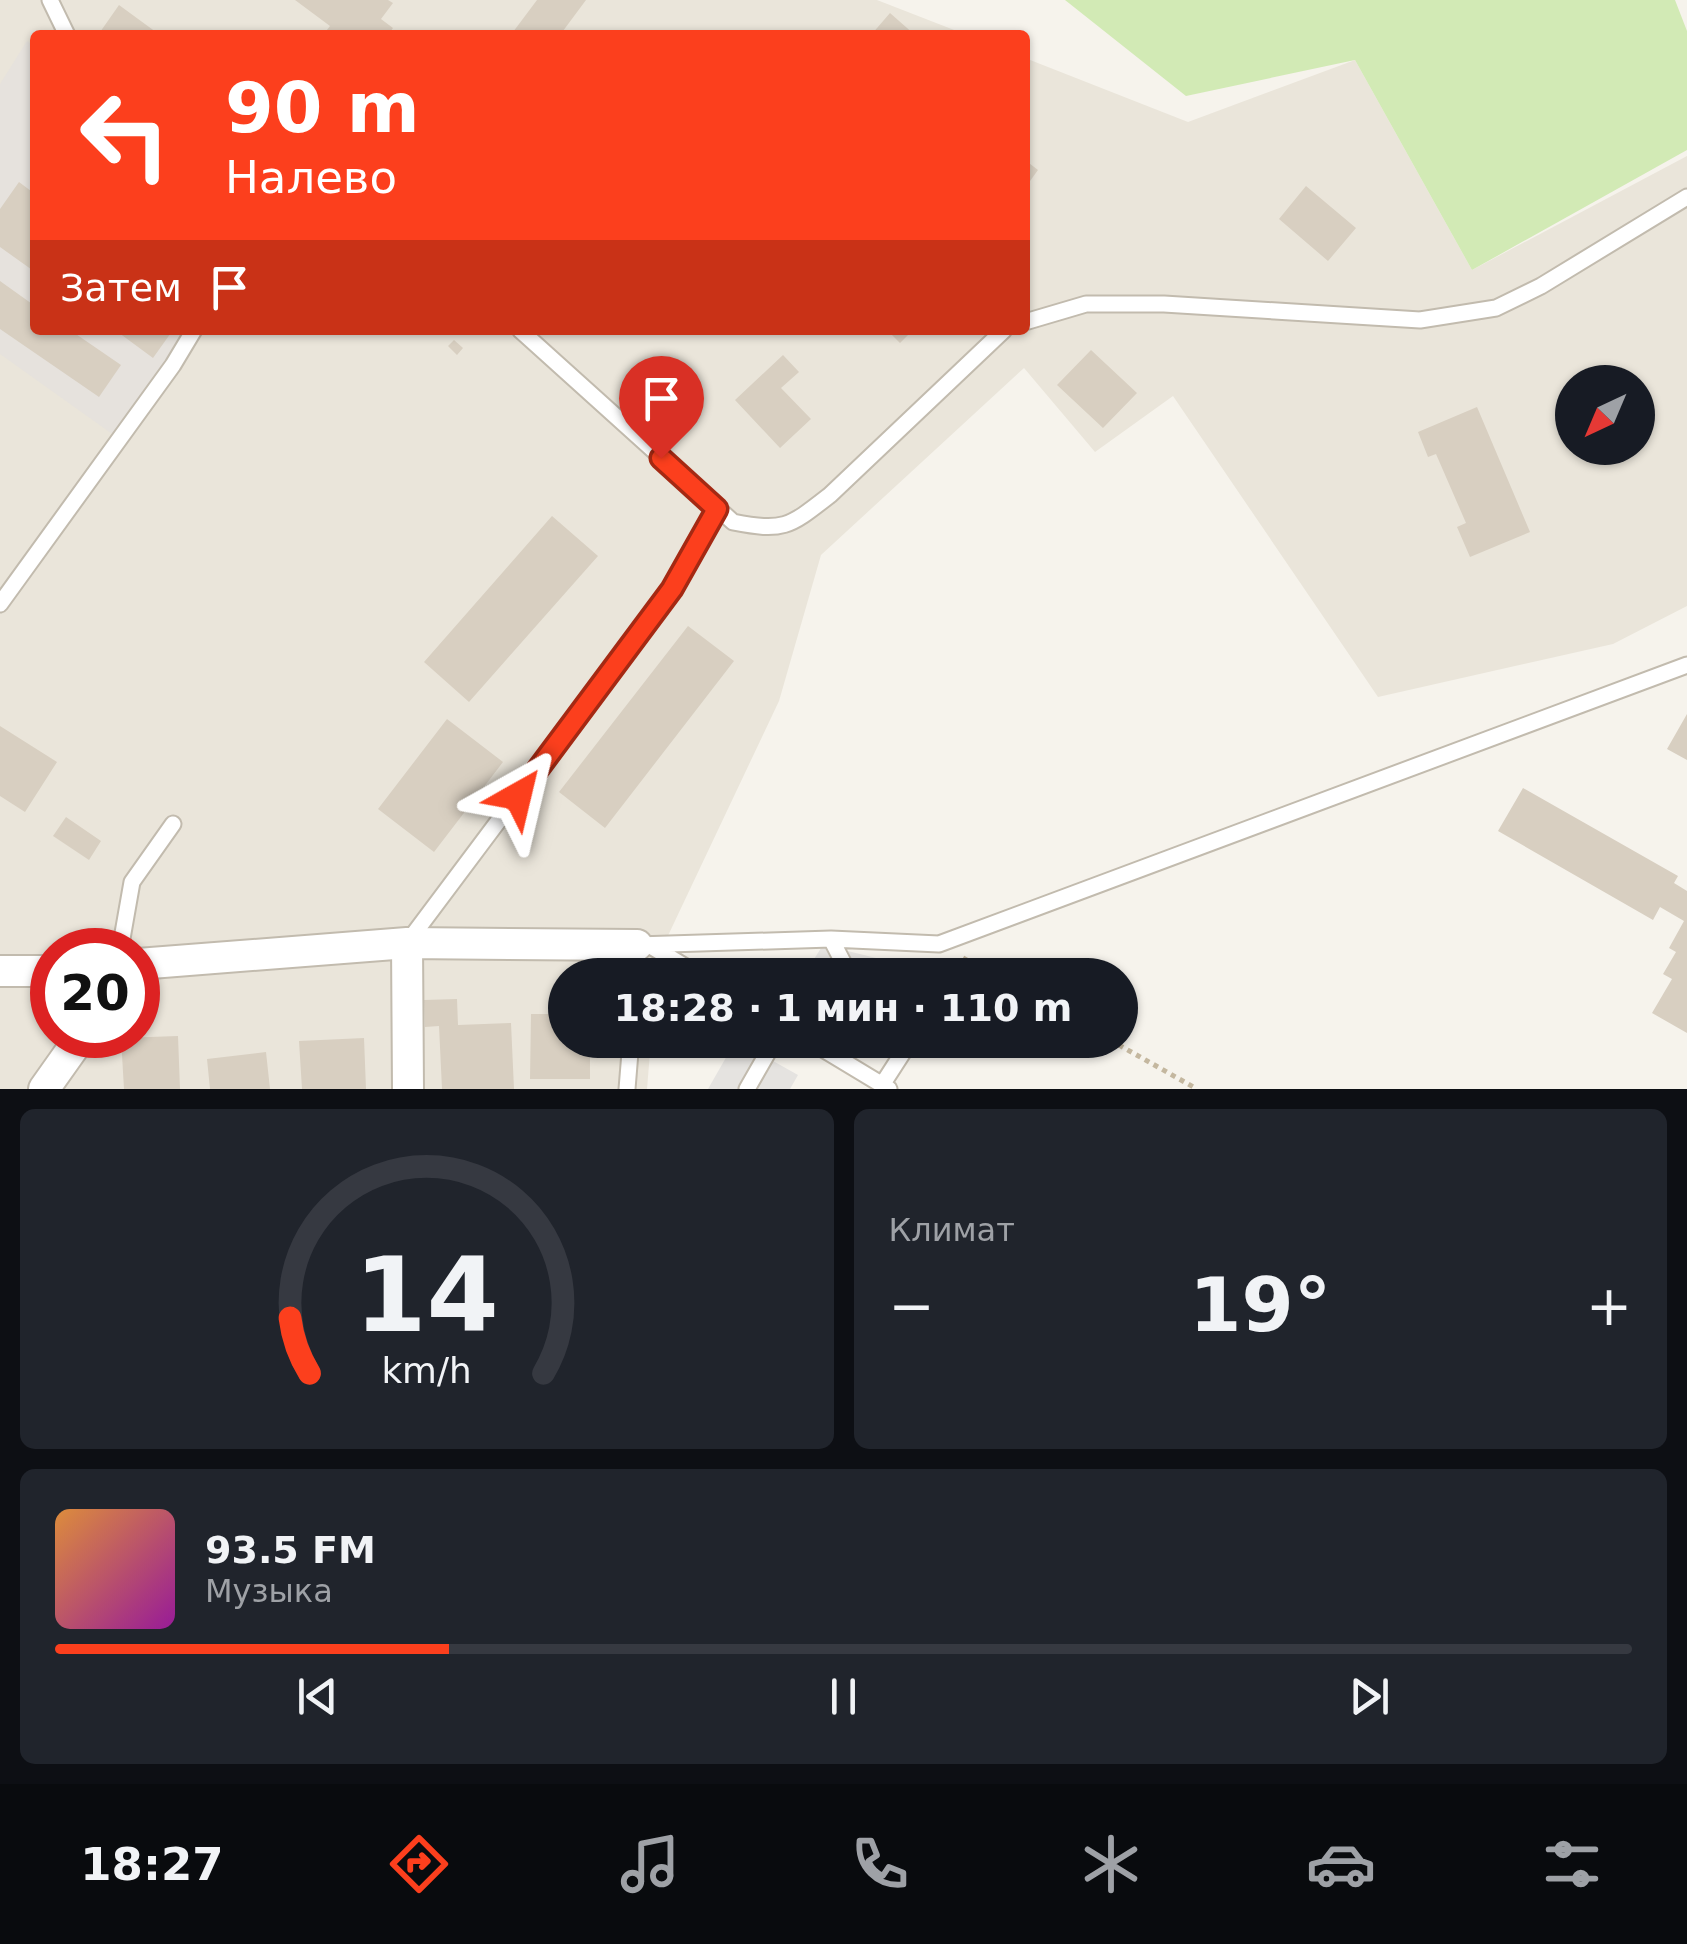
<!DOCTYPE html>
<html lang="ru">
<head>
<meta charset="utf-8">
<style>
	:root { --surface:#171b24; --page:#20242c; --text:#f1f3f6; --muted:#9ea1a6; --line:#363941; --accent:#fc3f1d }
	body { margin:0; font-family:"DejaVu Sans",sans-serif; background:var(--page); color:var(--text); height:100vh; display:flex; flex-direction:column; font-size:38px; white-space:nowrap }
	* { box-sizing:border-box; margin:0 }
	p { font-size:32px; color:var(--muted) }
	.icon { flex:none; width:55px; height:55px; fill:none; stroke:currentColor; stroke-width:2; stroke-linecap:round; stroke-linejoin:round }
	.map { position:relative; height:1089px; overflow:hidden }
	.drawer { display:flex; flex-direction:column; gap:20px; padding:20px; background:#0d0f14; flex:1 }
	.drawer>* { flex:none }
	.guide { position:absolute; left:30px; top:30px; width:1000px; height:305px; border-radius:10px; box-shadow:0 2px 8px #0004; background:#fc3f1d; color:#fff; overflow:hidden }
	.needle { width:65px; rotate:224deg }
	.buttons { position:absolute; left:1555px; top:365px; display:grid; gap:20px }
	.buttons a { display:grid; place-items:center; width:100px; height:100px; border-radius:50%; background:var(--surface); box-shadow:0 2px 8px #0004; font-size:50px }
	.speed { position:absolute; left:30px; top:928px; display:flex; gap:20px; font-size:50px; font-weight:700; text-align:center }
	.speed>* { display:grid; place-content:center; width:130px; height:130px; border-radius:50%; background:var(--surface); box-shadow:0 2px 8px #0004; line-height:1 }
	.speed .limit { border:15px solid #d22; background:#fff; color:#111 }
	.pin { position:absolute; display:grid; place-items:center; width:85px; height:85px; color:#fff; margin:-102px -42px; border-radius:50% 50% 50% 0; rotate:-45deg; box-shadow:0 0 10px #0007 }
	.pin .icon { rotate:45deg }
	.me { position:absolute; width:110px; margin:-55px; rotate:37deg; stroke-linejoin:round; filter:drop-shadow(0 0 8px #0008) }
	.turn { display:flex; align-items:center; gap:35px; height:210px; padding:0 30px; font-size:45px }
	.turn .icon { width:130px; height:130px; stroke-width:2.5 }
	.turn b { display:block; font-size:70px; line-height:85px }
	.then { display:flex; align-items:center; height:95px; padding:0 30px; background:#0003; gap:20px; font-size:38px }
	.big { font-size:75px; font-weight:700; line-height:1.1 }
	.drawer .tile { flex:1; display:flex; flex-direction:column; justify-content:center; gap:15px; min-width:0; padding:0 35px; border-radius:15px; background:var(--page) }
	.drawer .dial { align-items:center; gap:0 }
	.dial svg { height:260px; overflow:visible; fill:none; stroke:var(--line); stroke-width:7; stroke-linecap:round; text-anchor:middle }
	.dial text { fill:var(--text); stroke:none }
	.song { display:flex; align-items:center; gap:30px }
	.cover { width:120px; height:120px; border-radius:15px; background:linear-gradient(135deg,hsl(30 70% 55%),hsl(300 70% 35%)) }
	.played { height:10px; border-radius:5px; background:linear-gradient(90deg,var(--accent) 25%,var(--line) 25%) }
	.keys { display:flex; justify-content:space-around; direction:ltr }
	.heat { display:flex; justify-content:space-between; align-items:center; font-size:55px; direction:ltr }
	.drawer .tiles { flex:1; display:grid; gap:20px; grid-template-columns:1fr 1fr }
	.tile:last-child { grid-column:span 2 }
	.trip { position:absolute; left:548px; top:958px; width:590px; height:100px; border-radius:50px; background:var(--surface); box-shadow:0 2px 8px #0004; font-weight:700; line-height:100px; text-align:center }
	.tab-bar { display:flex; height:160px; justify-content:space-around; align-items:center; background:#090b0e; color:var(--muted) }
	.tab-bar .icon { width:70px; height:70px }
	.tab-bar .current { color:var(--accent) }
	.tab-bar b { font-size:45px; color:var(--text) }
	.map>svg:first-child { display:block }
	.residential { fill:#eae5da; fill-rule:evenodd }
	.industrial { fill:#e6e2dd }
	.green { fill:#d2eab5 }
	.parking { fill:#e5e3e0 }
	.building { fill:#d8cfc1 }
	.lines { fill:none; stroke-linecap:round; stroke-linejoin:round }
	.lane-casing { stroke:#c2bbae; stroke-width:19 }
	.street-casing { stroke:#c2bbae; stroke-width:34 }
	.path { stroke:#c4b79f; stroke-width:5; stroke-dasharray:5 5; stroke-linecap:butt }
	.lane { stroke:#fff; stroke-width:15 }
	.street { stroke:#fff; stroke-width:30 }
	.route-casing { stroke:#a42913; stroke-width:25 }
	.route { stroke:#fc3f1d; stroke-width:18 }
</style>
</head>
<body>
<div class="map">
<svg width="1687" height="1089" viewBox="0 0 1687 1089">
	<rect width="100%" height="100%" fill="#f6f3ec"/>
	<path class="residential" d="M0 0H877L967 35H35V330H1025V58L1188 122 1355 60 1472 270 1687 156V606L1613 644 1378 697 1173 396 1095 452 1024 368 821 555 779 701 656 961 655 975H565V1040H651L647 1089H0ZM1572 382H1638V448H1572ZM52 950H138V1035H52Z"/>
	<path class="industrial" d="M27 41 35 47V330H189L115 436 0 354V84Z"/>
	<path class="green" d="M1065 0H1675L1687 31V150L1472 270 1355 60 1186 96Z"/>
	<path class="parking" d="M823 945 917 968 913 975H804Z
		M736 1040 798 1075 790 1089H708Z"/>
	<path class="building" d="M295 0H388L393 3 381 19 393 28 388 35H323L330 26Z
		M537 0H586L560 35H518L513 32Z
		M119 5 160 35H98Z
		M890 13 915 35H871Z
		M1025 160 1038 170 1025 188Z
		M19 182 35 194V272L0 247V209Z
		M1306 186 1356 228 1328 261 1279 219Z
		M0 281 35 306V330H70L121 365 99 397 0 329Z
		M115 330H173L153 358Z
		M887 330H913L900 343Z
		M454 340 463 348 457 355 448 346Z
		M1091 350 1137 393 1103 428 1057 385Z
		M783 355 799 372 781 388 811 419 780 448 735 400Z
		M1477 407 1530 532 1470 557 1457 527 1466 523 1436 454 1428 457 1418 432Z
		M552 516 598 556 469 702 424 662Z
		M688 626 734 661 605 828 559 792Z
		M1687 714V760L1667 749Z
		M447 719 503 762 434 852 378 809Z
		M0 726 57 762 25 812 0 796Z
		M1523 788 1678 876 1674 883 1687 891V1033L1652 1013 1672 979 1663 974 1676 952 1669 948 1684 921 1660 907 1653 920 1498 831Z
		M66 817 101 841 89 860 53 836Z
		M457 999 458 1025 511 1023 514 1089H442L439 1026 425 1027 424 1000Z
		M531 1014H565V1040H590V1079H530Z
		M178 1036 180 1089H124L121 1038Z
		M364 1038 366 1089H302L299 1041Z
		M266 1052 270 1089H210L207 1059Z"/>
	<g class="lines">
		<g class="lane-casing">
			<path id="lane" d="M50 0 67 35
				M1025 322 1086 304H1164L1420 320 1496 308 1541 286 1687 197
				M520 330 733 522C784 532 789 527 830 495L1004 330
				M0 604 173 365 194 330
				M831 939 845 966 865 975
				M407 943 672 589 717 509
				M649 945 699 975
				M120 950 132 882 173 824
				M635 975 637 945 831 939 939 944 1687 665
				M808 1040 889 1089
				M882 1085 911 1040
				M627 1089 631 1040
				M747 1089 775 1040"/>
		</g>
		<g class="street-casing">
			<path id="street" d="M407 943 408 1089
				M138 964 407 943 637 945
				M0 971H52
				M44 1089 78 1041 75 1035"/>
		</g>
		<path class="path" d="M963 958 994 975
			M1110 1040 1197 1089"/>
		<use href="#lane" class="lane"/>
		<use href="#street" class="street"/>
	</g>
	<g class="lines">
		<g class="route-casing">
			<path id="route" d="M518 796 672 589 717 509 661 458"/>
		</g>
		<use href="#route" class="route"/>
	</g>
</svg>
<div class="buttons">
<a><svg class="needle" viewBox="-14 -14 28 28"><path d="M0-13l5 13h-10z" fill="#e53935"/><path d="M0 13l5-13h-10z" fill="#9ea1a6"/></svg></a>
</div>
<div class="speed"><div class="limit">20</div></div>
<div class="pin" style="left:661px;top:458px;background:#d93025"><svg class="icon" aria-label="arrive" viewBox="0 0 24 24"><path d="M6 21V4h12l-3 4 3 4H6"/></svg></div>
<svg class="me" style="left:518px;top:796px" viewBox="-20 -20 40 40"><path d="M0-17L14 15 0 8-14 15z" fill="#fc3f1d" stroke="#fff" stroke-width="4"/></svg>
<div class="trip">18:28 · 1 мин · 110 m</div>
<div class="guide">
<div class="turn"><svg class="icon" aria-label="left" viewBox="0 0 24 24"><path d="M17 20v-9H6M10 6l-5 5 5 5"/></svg><div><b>90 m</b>Налево</div></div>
<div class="then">Затем<svg class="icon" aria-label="arrive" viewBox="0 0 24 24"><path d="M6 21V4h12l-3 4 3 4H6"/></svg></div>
</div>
</div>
<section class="drawer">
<div class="tiles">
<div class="tile dial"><svg viewBox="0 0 100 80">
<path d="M14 69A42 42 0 1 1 86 69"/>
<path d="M14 69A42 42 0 0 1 8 52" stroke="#fc3f1d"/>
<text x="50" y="56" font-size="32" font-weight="700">14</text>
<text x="50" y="72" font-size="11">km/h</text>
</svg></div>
<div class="tile"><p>Климат</p>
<div class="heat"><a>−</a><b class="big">19°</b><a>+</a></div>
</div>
<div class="tile">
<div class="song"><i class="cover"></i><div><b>93.5 FM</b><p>Музыка</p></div></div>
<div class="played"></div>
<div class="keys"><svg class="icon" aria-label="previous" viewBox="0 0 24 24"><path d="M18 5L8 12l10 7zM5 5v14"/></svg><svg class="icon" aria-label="pause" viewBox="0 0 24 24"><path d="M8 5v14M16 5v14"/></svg><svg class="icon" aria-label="next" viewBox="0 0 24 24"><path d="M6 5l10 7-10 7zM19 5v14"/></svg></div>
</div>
</div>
</section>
<nav class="tab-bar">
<b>18:27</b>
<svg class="icon current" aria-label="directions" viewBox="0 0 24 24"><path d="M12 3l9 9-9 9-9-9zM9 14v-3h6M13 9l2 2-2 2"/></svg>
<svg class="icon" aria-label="music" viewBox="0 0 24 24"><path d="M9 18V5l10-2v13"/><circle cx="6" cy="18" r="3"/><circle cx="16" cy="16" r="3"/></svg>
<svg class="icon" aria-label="phone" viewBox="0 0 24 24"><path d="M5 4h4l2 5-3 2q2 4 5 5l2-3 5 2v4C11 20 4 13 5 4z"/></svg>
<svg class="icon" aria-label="climate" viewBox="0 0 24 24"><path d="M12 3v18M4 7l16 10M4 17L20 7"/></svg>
<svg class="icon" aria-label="car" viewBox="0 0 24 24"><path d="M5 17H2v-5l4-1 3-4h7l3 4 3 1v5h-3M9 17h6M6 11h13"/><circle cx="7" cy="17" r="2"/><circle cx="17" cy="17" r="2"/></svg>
<svg class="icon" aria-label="filters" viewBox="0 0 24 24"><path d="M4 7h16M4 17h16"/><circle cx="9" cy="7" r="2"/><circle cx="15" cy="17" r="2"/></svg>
</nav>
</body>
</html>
